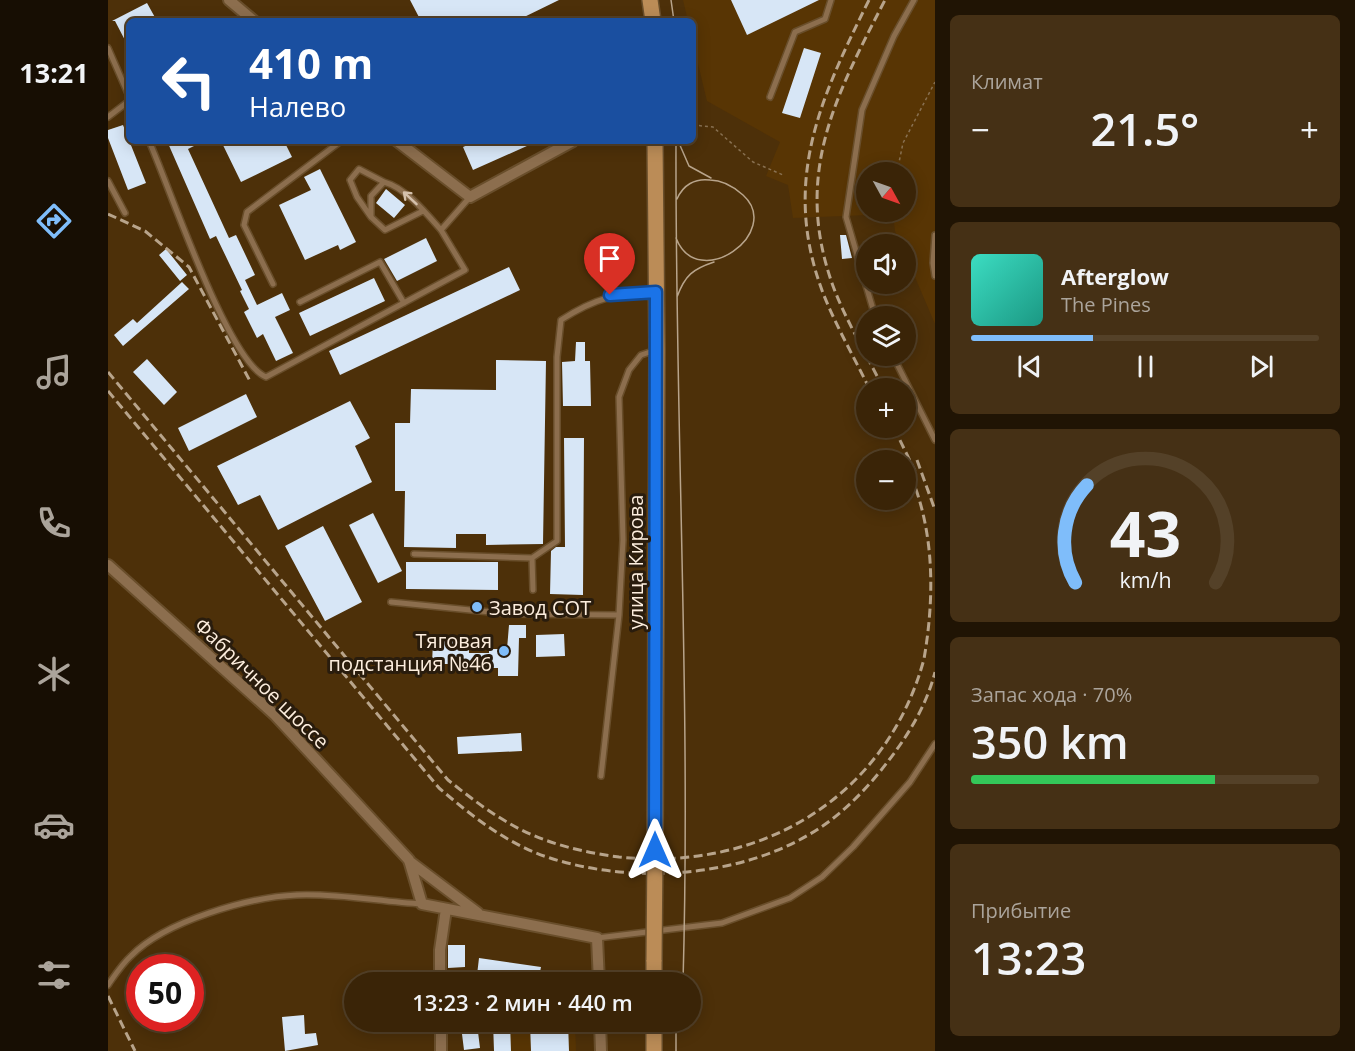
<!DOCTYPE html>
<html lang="ru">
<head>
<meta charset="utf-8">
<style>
	:root { --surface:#3a2407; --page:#453015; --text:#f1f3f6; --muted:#aba49b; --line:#544128; --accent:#7fbdfa }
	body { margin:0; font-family:"Open Sans",sans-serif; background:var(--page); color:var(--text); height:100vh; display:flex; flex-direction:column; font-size:22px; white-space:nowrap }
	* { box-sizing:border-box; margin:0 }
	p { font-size:20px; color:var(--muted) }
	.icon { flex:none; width:33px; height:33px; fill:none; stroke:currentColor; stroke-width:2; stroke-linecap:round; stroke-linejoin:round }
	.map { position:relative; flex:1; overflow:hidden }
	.drawer { display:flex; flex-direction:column; gap:15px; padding:15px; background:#201404; width:420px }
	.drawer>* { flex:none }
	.banner { position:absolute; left:18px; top:18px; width:570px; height:126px; border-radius:9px; box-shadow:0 3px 15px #0003,0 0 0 2px var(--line); background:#1a4fa0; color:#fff; overflow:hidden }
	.needle { width:39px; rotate:130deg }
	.controls { position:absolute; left:748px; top:162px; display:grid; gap:12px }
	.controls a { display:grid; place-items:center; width:60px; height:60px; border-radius:50%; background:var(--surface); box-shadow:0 3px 15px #0003,0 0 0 2px var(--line); font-size:30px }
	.speed { position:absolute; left:18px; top:954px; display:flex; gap:12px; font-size:30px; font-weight:700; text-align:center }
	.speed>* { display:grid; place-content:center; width:78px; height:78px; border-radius:50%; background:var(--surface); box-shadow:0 3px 15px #0003,0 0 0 2px var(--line); line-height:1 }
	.speed .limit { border:9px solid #d22; background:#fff; color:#111 }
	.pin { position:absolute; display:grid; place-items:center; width:51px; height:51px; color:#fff; margin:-62px -26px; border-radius:50% 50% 50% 0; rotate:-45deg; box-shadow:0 0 6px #0007 }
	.pin .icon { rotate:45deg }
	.me { position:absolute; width:66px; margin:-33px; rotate:0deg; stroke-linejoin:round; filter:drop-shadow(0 0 4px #0008) }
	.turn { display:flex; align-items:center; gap:21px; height:126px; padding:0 24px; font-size:27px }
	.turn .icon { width:78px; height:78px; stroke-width:2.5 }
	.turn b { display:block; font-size:42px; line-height:51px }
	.big { font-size:45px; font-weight:600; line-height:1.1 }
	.drawer .widget { flex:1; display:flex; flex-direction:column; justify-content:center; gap:9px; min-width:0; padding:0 21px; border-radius:9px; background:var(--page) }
	.drawer .dial { align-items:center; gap:0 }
	.dial svg { height:156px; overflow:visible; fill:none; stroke:var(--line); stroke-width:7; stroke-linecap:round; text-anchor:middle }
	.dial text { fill:var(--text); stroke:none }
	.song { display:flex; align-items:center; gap:18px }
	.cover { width:72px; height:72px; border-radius:9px; background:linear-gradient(135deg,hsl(170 70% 55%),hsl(170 70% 35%)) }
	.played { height:6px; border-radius:3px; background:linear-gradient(90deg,var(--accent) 35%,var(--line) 35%) }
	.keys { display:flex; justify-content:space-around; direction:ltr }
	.heat { display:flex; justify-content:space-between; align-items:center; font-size:33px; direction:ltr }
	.charge { height:9px; border-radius:4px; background:linear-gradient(90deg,#34c759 70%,var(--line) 0) }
	.trip { position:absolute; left:236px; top:972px; width:357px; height:60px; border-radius:30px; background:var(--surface); box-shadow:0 3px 15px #0003,0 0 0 2px var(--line); font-weight:600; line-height:60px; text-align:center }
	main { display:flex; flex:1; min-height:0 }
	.menu { display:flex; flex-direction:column; width:108px; justify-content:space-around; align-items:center; background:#170e03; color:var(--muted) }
	.menu .icon { width:42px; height:42px }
	.menu .selected { color:var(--accent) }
	.menu b { font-size:27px; color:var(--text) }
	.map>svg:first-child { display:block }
	.built { fill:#583504; fill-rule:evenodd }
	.building { fill:#d7e6f6 }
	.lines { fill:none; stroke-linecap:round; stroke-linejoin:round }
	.lane-casing { stroke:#694e2b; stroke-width:8 }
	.street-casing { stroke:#694e2b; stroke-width:14 }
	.secondary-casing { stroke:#694e2b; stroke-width:18 }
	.path { stroke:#887051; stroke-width:1.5; stroke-dasharray:3 3; stroke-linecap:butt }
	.lane { stroke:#8c6e4e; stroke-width:5 }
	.street { stroke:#8c6e4e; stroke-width:10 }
	.secondary { stroke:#bb8c57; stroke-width:15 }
	.tram { stroke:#b8a48b; stroke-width:1.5 }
	.rail { stroke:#b8a48b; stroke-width:3; stroke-dasharray:9 4.5; stroke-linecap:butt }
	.secondary-bridge-casing { stroke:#694e2b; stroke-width:18; stroke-linecap:butt }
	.secondary-bridge { stroke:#bb8c57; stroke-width:15 }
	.oneway { stroke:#d5c1ac }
	.route-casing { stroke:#114b97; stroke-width:15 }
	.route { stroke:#1a73e8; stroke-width:10 }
	.poi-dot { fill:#7fbdfa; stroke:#291c0d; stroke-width:2 }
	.labels { text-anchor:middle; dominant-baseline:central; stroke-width:6; stroke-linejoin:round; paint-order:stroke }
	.street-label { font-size:20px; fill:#fdeede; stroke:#291c0d }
	.poi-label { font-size:20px; fill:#fdeede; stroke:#291c0d; text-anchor:start }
</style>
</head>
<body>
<main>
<nav class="menu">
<b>13:21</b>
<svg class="icon selected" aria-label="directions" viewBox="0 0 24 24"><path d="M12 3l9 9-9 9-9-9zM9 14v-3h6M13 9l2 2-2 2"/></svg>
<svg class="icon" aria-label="music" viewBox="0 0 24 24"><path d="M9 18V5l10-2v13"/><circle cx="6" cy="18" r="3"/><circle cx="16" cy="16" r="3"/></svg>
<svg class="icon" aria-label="phone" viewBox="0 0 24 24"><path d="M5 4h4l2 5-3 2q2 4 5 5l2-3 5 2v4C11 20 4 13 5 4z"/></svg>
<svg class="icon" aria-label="climate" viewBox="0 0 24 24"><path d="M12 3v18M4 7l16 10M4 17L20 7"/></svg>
<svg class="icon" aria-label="car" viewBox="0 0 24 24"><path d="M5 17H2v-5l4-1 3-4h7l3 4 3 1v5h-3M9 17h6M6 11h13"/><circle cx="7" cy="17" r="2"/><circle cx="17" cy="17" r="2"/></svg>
<svg class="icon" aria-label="filters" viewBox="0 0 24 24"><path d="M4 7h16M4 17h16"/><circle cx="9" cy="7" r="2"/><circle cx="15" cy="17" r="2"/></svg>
</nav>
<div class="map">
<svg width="827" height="1051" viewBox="0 0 827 1051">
	<rect width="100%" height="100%" fill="#4d3009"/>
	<path class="built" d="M575 0H827V324L798 256V244H793L787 231 785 214 685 218 680 185 658 176 672 142 599 101 585 43V21H580ZM759 172H798V212H759Z
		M412 1022H467L468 1051H388L385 1024Z"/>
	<path class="building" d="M302 0H451L408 21H313Z
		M623 0H711L639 35Z
		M39 3 49 21H21V48L7 21H4Z
		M696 48 713 53 692 118 674 113Z
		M15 125 38 183 20 190 0 138V130Z
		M59 141H96L80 149 121 238 128 235 147 275 137 280 149 305 174 293 182 310 167 317 185 353 168 361 155 334 149 338 136 312 141 309 132 291 134 290 108 236 102 239Z
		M113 141H176L184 157 133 182Z
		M369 141H430L365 170 355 147Z
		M212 169 248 242 232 250 230 245 197 260 171 205 203 190 196 177Z
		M278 189 297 205 286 218 268 203Z
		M732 235H738L744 258 734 259Z
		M318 238 329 261 289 281 276 259Z
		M58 249 79 275 72 281 51 255Z
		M401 267 412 290 232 375 221 351Z
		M266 278 277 301 202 336 191 313Z
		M74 282 81 289 15 346 6 335 25 319 29 323Z
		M468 342H477V361H482L483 406H455L454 362 467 361Z
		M39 359 69 392 56 405 25 372Z
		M388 360 438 361 435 544 378 545V534H348V548L296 547 297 491H287V423H302L303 389 388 390Z
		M138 394 149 417 81 451 70 428Z
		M242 401 262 438 247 446 264 482 170 530 152 495 130 505 109 466Z
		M456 438H476L475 595 442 594 443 551 448 547H457Z
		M265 513 294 571 270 583 241 525Z
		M215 526 254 602 217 621 177 546Z
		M298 562H390V590L298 589Z
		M401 625H418V638H411L410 676H390V668H366V664H324L325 641H361V653H381V649H399Z
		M456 634 457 656 428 657V635Z
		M413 733 414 751 350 754 349 737Z
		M340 945H357V967L340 968Z
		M371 958 433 967 430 982 369 975Z
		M196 1015 197 1034 208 1033 210 1045 177 1051 174 1017Z
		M385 1022H402L403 1051H386Z
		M460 1022 461 1051H423L422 1023Z
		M370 1032 372 1048 356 1050 354 1034Z"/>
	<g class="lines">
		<g class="lane-casing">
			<path id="lane" d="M0 48 21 96
				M662 97 687 32 717 19 723 0
				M0 117 21 101
				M41 141C61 185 119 361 158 377L357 270 333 230 362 197
				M0 181 17 213
				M315 211 277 230 263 217V196L276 182C298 188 318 213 333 230
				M263 217 249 197 242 180 251 169 276 182
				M827 235 825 263 827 276
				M165 284 136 225 139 212 233 141
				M192 302 272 262 296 303
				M767 316 738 217 754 110 786 36 806 0
				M785 356 827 440
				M306 554 424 558 449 541V357L453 320C489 297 505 295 546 292
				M424 558 425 590
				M283 602 402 614 511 615
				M493 776 511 615 515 540 511 397 521 370 533 355 548 350
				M489 938 614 923 682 898 714 877 745 847 802 782 827 744
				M0 985C7 975 14 964 23 956 57 921 141 897 189 895 230 893 273 902 314 904"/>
		</g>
		<g class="street-casing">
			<path id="street" d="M121 0 146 21
				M289 141 362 197 465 141
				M0 565 167 715 301 860 314 904 489 938 491 982
				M301 861 370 913
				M332 982V950L338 909
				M333 1022V1051
				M492 1022 493 1051"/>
		</g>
		<g class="secondary-casing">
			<path id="secondary" d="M542 0 545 21
				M547 850 549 350 547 141
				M546 982V960
				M546 1051V1022"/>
		</g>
		<path class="path" d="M585 125 605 127 645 162 675 175
			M789 172 795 143 827 82
			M748 198 759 199"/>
		<use href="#lane" class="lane"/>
		<use href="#street" class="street"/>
		<use href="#secondary" class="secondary"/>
		<path class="tram" d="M563 0 566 21
			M568 141C567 421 583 702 575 982
			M571 143 581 166 603 178
			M568 238C590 294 676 232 635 195 626 187 615 180 602 180 587 178 575 185 569 199
			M569 297C577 275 585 269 606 262
			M568 1051V1022"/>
		<path class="rail" d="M761 0C712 99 673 182 715 293 728 326 746 357 761 388
			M0 214 37 231 81 267 142 381
			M0 372 340 780C359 795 378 810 399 822 432 842 472 852 511 857 651 872 778 799 816 659 827 595 827 526 798 465
			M775 388C759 355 738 321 725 286 685 175 727 97 777 0
			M0 391 331 788C365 817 399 844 442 858 523 884 628 878 702 834 733 816 760 788 781 760 801 734 819 704 827 672
			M786 428 807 471
			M809 460 827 510
			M0 996 27 1051"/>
		<g class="secondary-bridge-casing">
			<path id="secondary-bridge" d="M546 960 547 850"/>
		</g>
		<use href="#secondary-bridge" class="secondary-bridge"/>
	</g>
	<defs><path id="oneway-shaft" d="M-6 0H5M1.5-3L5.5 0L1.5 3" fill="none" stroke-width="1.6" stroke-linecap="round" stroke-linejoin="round" transform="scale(1.5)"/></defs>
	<use class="oneway" href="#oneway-shaft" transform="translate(302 198) rotate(-137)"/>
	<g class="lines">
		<g class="route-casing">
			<path id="route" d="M502 295 548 292 547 850"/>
		</g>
		<use href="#route" class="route"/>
	</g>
	<g class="poi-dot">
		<circle cx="369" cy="607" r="6"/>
		<circle cx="396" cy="651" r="6"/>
	</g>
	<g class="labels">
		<g class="street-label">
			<text transform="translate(527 562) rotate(-90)">улица Кирова</text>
			<text transform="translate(154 683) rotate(44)">Фабричное шоссе</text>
		</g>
		<g class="poi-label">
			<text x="381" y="607">Завод СОТ</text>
			<text x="384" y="640" text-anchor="end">Тяговая<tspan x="384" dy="23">подстанция №46</tspan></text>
		</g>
	</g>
</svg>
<div class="controls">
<a><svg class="needle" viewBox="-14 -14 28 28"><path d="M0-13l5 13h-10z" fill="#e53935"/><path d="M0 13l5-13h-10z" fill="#aba49b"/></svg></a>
<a><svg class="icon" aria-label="sound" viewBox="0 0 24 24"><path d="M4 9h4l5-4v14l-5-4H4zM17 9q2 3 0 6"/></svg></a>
<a><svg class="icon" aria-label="layers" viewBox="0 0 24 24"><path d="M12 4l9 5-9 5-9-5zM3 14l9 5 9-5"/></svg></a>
<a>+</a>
<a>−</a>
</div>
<div class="speed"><div class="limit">50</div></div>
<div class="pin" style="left:502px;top:295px;background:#d93025"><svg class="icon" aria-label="arrive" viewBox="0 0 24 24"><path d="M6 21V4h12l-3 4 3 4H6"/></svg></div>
<svg class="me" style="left:547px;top:850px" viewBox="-20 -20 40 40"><path d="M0-17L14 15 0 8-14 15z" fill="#1a73e8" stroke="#fff" stroke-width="4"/></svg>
<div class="trip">13:23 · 2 мин · 440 m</div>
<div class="banner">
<div class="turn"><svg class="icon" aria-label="left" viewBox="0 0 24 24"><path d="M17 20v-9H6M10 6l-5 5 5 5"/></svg><div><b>410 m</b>Налево</div></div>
</div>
</div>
<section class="drawer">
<div class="widget"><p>Климат</p>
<div class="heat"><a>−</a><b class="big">21.5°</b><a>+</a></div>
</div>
<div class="widget">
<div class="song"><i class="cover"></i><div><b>Afterglow</b><p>The Pines</p></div></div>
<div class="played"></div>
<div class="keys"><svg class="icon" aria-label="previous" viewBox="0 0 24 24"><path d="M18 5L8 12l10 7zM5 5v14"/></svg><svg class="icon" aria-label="pause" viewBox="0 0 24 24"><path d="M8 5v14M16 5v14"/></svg><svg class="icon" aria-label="next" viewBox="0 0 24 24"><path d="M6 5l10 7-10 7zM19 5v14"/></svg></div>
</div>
<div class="widget dial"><svg viewBox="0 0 100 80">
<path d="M14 69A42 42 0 1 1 86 69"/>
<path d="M14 69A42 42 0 0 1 20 19" stroke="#7fbdfa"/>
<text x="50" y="56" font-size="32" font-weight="700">43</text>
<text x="50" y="72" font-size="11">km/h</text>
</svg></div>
<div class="widget"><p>Запас хода · 70%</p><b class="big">350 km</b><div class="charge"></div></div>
<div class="widget"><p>Прибытие</p><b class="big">13:23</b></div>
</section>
</main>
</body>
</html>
